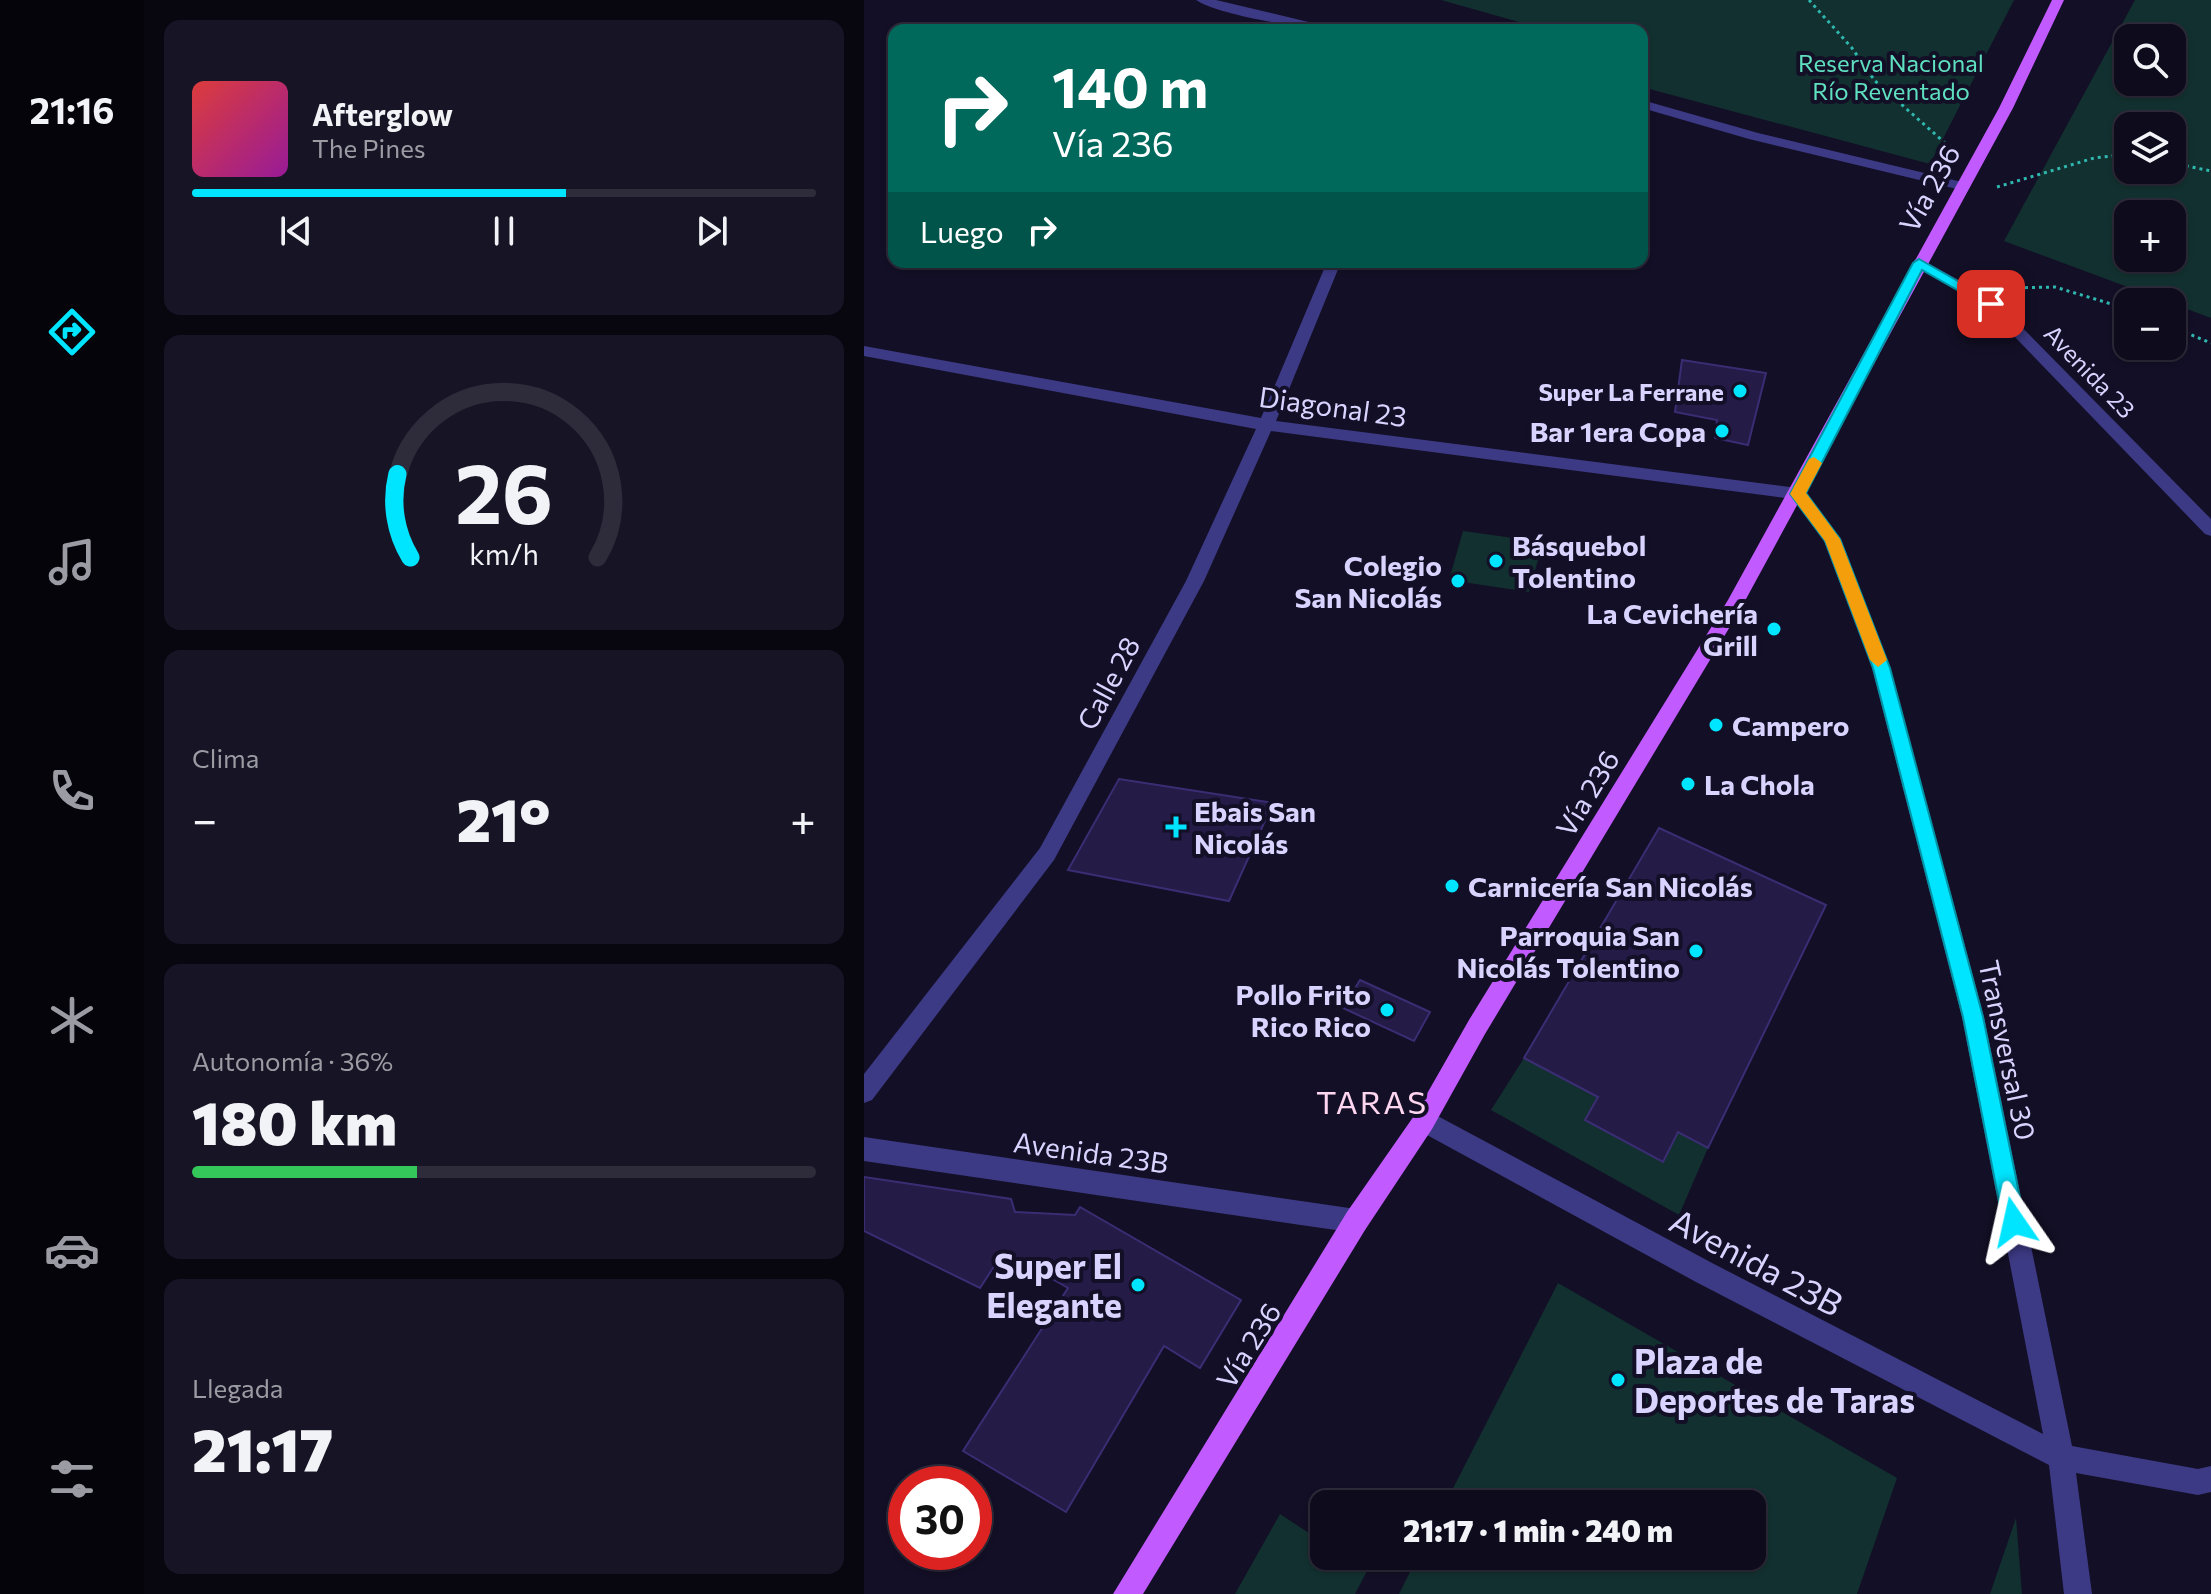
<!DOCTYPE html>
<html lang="es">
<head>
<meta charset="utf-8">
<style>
	:root { --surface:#0e0b1c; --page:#171425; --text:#f1f3f6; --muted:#9b9ba3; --line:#2e2b3b; --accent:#00e5ff }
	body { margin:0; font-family:Commissioner,sans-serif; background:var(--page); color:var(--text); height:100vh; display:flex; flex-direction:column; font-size:30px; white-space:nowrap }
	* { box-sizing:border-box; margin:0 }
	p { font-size:26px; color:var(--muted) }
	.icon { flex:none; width:44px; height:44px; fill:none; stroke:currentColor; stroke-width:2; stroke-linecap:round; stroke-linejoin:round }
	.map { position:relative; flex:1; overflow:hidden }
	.panel { display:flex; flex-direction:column; gap:20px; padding:20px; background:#08060f; width:720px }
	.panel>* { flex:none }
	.hud { position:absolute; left:24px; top:24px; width:760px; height:244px; border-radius:16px; box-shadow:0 2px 6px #0004,0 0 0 2px var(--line); background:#00695c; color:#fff; overflow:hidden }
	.tools { position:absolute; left:1250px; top:24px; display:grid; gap:16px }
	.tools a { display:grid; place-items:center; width:72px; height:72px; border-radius:16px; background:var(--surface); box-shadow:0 2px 6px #0004,0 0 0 2px var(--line); font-size:40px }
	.speed { position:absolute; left:24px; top:1466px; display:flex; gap:16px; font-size:40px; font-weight:700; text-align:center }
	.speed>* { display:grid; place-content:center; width:104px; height:104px; border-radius:50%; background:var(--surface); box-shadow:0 2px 6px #0004,0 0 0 2px var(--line); line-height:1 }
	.speed .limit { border:12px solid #d22; background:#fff; color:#111 }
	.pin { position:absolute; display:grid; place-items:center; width:68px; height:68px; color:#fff; margin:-34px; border-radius:16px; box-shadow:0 4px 12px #0006 }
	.me { position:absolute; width:88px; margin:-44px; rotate:349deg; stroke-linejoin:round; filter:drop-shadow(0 0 6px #0008) }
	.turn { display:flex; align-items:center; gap:28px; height:168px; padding:0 32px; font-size:36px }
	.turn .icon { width:104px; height:104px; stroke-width:2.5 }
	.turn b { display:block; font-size:56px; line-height:68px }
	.then { display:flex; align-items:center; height:76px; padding:0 32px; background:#0003; gap:16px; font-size:30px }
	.big { font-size:60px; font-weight:800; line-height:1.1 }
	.panel .tile { flex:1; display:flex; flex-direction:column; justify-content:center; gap:12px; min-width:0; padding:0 28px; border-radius:16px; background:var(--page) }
	.panel .dial { align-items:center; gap:0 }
	.dial svg { height:208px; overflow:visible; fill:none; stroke:var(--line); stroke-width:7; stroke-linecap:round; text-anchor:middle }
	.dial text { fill:var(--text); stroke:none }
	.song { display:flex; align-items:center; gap:24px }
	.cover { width:96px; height:96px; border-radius:12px; background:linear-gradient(135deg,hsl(0 70% 55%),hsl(300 70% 35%)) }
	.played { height:8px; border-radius:4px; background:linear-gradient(90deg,var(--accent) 60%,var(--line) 60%) }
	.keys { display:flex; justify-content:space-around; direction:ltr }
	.heat { display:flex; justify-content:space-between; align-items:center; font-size:44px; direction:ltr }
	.charge { height:12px; border-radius:6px; background:linear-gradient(90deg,#34c759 36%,var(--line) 0) }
	.trip { position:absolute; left:446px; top:1490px; width:456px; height:80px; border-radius:16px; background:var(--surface); box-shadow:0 2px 6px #0004,0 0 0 2px var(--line); font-weight:800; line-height:80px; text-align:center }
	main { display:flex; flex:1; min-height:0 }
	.tabs { display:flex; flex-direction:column; width:144px; justify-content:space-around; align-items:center; background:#06040b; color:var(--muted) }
	.tabs .icon { width:56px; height:56px }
	.tabs .current { color:var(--accent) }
	.tabs b { font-size:36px; color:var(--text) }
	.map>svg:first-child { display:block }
	.green { fill:#12302f; fill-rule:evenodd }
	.building { fill:#241b47; stroke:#3b2d73; stroke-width:2 }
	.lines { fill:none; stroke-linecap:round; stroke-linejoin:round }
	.path { stroke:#2fb8b0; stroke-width:3; stroke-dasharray:3 4; stroke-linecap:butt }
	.minor { fill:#3d3a85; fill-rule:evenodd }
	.major { fill:#c25bff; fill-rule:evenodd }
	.route { fill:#00e5ff; stroke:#0095a6; stroke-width:2 }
	.slow { fill:#f59e0b }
	.poi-dot { fill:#00e5ff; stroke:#130f26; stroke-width:3 }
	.labels { text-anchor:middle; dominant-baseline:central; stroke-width:8; stroke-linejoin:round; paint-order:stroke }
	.far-park-label { font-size:24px; fill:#5fe0c0; stroke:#130f26 }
	.far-street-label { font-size:24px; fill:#d9d4ff; stroke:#130f26 }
	.far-poi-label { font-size:24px; font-weight:bold; fill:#d9d4ff; stroke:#130f26; text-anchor:end }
	.street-label { font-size:28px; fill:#d9d4ff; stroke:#130f26 }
	.poi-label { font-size:28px; font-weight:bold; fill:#d9d4ff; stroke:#130f26; text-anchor:end }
	.quarter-label { font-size:32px; letter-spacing:2px; fill:#ffd6f0; stroke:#130f26 }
	.near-street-label { font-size:34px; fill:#d9d4ff; stroke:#130f26 }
	.near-poi-label { font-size:34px; font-weight:bold; fill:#d9d4ff; stroke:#130f26; text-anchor:end }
</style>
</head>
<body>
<main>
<nav class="tabs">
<b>21:16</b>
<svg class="icon current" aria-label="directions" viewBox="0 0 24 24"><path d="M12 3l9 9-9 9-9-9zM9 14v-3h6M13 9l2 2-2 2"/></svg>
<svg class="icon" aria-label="music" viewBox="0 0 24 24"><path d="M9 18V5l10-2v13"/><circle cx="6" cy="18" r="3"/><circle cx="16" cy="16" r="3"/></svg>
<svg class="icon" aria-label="phone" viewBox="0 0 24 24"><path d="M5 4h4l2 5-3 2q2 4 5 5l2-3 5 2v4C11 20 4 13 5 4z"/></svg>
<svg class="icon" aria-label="climate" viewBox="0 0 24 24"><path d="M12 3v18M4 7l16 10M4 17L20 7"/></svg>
<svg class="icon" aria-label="car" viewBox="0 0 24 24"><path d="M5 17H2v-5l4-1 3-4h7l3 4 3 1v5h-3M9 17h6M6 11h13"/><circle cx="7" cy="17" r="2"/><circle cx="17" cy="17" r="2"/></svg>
<svg class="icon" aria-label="filters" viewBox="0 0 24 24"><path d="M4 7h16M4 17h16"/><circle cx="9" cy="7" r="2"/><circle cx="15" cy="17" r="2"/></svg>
</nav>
<section class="panel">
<div class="tile">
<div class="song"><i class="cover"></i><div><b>Afterglow</b><p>The Pines</p></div></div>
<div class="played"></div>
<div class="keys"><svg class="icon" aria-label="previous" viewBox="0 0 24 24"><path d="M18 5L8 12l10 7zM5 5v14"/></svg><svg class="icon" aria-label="pause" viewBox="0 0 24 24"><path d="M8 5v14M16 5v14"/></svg><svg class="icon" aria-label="next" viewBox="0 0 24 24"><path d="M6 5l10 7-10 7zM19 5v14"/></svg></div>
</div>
<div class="tile dial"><svg viewBox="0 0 100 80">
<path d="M14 69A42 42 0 1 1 86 69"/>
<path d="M14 69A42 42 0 0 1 9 37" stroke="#00e5ff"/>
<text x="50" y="56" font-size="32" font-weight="700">26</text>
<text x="50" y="72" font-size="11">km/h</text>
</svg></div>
<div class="tile"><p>Clima</p>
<div class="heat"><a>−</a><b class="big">21°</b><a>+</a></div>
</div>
<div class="tile"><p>Autonomía · 36%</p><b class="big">180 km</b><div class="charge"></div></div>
<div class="tile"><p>Llegada</p><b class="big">21:17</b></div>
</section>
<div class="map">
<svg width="1347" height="1594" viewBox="0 0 1347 1594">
	<rect width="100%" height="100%" fill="#130f26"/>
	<path class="green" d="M577 0H1150L1066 164 778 87V30H683Z
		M1271 0H1347V318L1140 241ZM1264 38H1308V82H1264ZM1308 126V170H1264V126ZM1308 214V258H1264V214Z
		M599 531 679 542 665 592 585 580Z
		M660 1058 734 1097 721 1120 799 1161 814 1132 844 1148 815 1215 627 1110Z
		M694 1283 1033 1478 993 1594H535L554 1556H888V1504H581Z
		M416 1514 460 1543V1556H479L503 1571 491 1594H371Z
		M1152 1518 1158 1594H1126Z"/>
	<path class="building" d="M818 360 902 373 884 445 851 438 853 420 811 412Z
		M255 779 409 803 365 901 204 870Z
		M795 828 962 905 844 1148 814 1132 799 1162 721 1120 734 1097 660 1058Z
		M496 980 566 1012 550 1041 479 1008Z
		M0 1177 147 1199 151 1212 211 1215 216 1207 377 1300 336 1368 300 1346 202 1512 99 1451 204 1288 140 1251 116 1288 0 1231Z"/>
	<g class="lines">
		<path class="path" d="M945 0 988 48 1011 81 1089 150
			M1308 163 1347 171
			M1133 187 1230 158 1264 154
			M1147 288 1191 287 1264 309
			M1308 327 1347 343"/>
		<path class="minor" d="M332 0H352L478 30C447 30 356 16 332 0Z
			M778 100 894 133 1102 183 1104 186 1097 190 885 139 778 108Z
			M1055 258 1132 301 1347 519V536L1341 534 1122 307 1050 266V260Z
			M463 262H477L412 421 934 488 940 490 977 539 1026 668 1120 1017 1208 1446 1334 1469 1347 1466V1492L1334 1495 1212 1473 1228 1594H1200L1185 1465 832 1282 552 1129 548 1121 552 1113 560 1110 568 1113 850 1264 1179 1434 1098 1017 1008 668 960 541 929 499 407 431 340 581 190 860 8 1100 0 1103V1074L176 848 322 581 392 429 0 356V346L397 418Z
			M0 1137 492 1209 501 1212 504 1221 501 1230 492 1233 0 1161Z"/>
		<path class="major" d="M1188 0H1200L1149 108 876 610 621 1034 568 1129 501 1230 279 1594H249L483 1212 552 1113 605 1020 864 600 1135 108Z"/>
	</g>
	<path class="route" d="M1055 259 1134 304 1123 307 1058 270 942 493 976 539 1026 668 1119 1017 1161 1222 1158 1230 1150 1233 1142 1230 1139 1222 1099 1017 1009 668 961 541 926 494 1049 263Z"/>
	<path class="slow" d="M950 457 958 463 942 493 976 539 1023 660 1014 667 1006 660 961 541 926 494 945 459Z"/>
	<g class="poi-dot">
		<circle cx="876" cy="391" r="8"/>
		<circle cx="858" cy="431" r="8"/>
		<circle cx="632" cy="561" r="8"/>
		<circle cx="594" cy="581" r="8"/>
		<circle cx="910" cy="629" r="8"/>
		<circle cx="852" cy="725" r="8"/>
		<circle cx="824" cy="784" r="8"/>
		<path d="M308 815h8v8h8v8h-8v8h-8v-8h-8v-8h8z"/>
		<circle cx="588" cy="886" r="8"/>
		<circle cx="832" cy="951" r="8"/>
		<circle cx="523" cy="1010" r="8"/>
		<circle cx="274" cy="1285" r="8"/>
		<circle cx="754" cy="1380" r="8"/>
	</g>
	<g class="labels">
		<g class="far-park-label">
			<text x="1027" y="62">Reserva Nacional<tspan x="1027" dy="28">Río Reventado</tspan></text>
		</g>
		<g class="far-street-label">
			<text transform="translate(1226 371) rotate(46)">Avenida 23</text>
		</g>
		<g class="far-poi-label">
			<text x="860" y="391">Super La Ferrane</text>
		</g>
		<g class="street-label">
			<text transform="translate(1065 188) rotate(-61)">Vía 236</text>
			<text transform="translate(469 406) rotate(8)">Diagonal 23</text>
			<text transform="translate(244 683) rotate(-62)">Calle 28</text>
			<text transform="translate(723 793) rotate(-59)">Vía 236</text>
			<text transform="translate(1144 1050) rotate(78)">Transversal 30</text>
			<text transform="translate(227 1152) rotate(8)">Avenida 23B</text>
			<text transform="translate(384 1345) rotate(-58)">Vía 236</text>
		</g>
		<g class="poi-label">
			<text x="842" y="431">Bar 1era Copa</text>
			<text x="648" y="545" text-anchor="start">Básquebol<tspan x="648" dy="32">Tolentino</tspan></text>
			<text x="578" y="565">Colegio<tspan x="578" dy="32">San Nicolás</tspan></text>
			<text x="894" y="613">La Cevichería<tspan x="894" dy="32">Grill</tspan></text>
			<text x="868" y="725" text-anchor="start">Campero</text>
			<text x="840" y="784" text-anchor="start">La Chola</text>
			<text x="330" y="811" text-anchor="start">Ebais San<tspan x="330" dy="32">Nicolás</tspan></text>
			<text x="604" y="886" text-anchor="start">Carnicería San Nicolás</text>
			<text x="816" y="935">Parroquia San<tspan x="816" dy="32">Nicolás Tolentino</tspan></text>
			<text x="507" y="994">Pollo Frito<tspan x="507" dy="32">Rico Rico</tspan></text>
		</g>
		<g class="quarter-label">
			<text x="508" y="1101">TARAS</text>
		</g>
		<g class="near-street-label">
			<text transform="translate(893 1261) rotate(28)">Avenida 23B</text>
		</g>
		<g class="near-poi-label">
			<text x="258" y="1265">Super El<tspan x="258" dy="39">Elegante</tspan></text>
			<text x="770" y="1360" text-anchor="start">Plaza de<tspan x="770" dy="39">Deportes de Taras</tspan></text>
		</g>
	</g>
</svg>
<div class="tools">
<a><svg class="icon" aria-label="search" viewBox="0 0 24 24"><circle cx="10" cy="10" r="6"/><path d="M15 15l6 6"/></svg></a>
<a><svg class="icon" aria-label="layers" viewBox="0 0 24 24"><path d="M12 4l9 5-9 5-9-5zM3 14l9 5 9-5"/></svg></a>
<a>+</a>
<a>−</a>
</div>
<div class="speed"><div class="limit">30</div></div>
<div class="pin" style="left:1127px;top:304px;background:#d93025"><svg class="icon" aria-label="arrive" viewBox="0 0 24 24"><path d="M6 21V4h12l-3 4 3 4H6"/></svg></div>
<svg class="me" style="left:1150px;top:1222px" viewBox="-20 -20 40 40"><path d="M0-17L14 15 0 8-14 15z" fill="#00e5ff" stroke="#fff" stroke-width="4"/></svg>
<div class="trip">21:17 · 1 min · 240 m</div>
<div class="hud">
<div class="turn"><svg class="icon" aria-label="right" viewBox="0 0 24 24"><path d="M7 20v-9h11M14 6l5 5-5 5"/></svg><div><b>140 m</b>Vía 236</div></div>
<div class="then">Luego<svg class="icon" aria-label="right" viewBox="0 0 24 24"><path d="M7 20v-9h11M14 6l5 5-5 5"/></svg></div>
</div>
</div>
</main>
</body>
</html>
